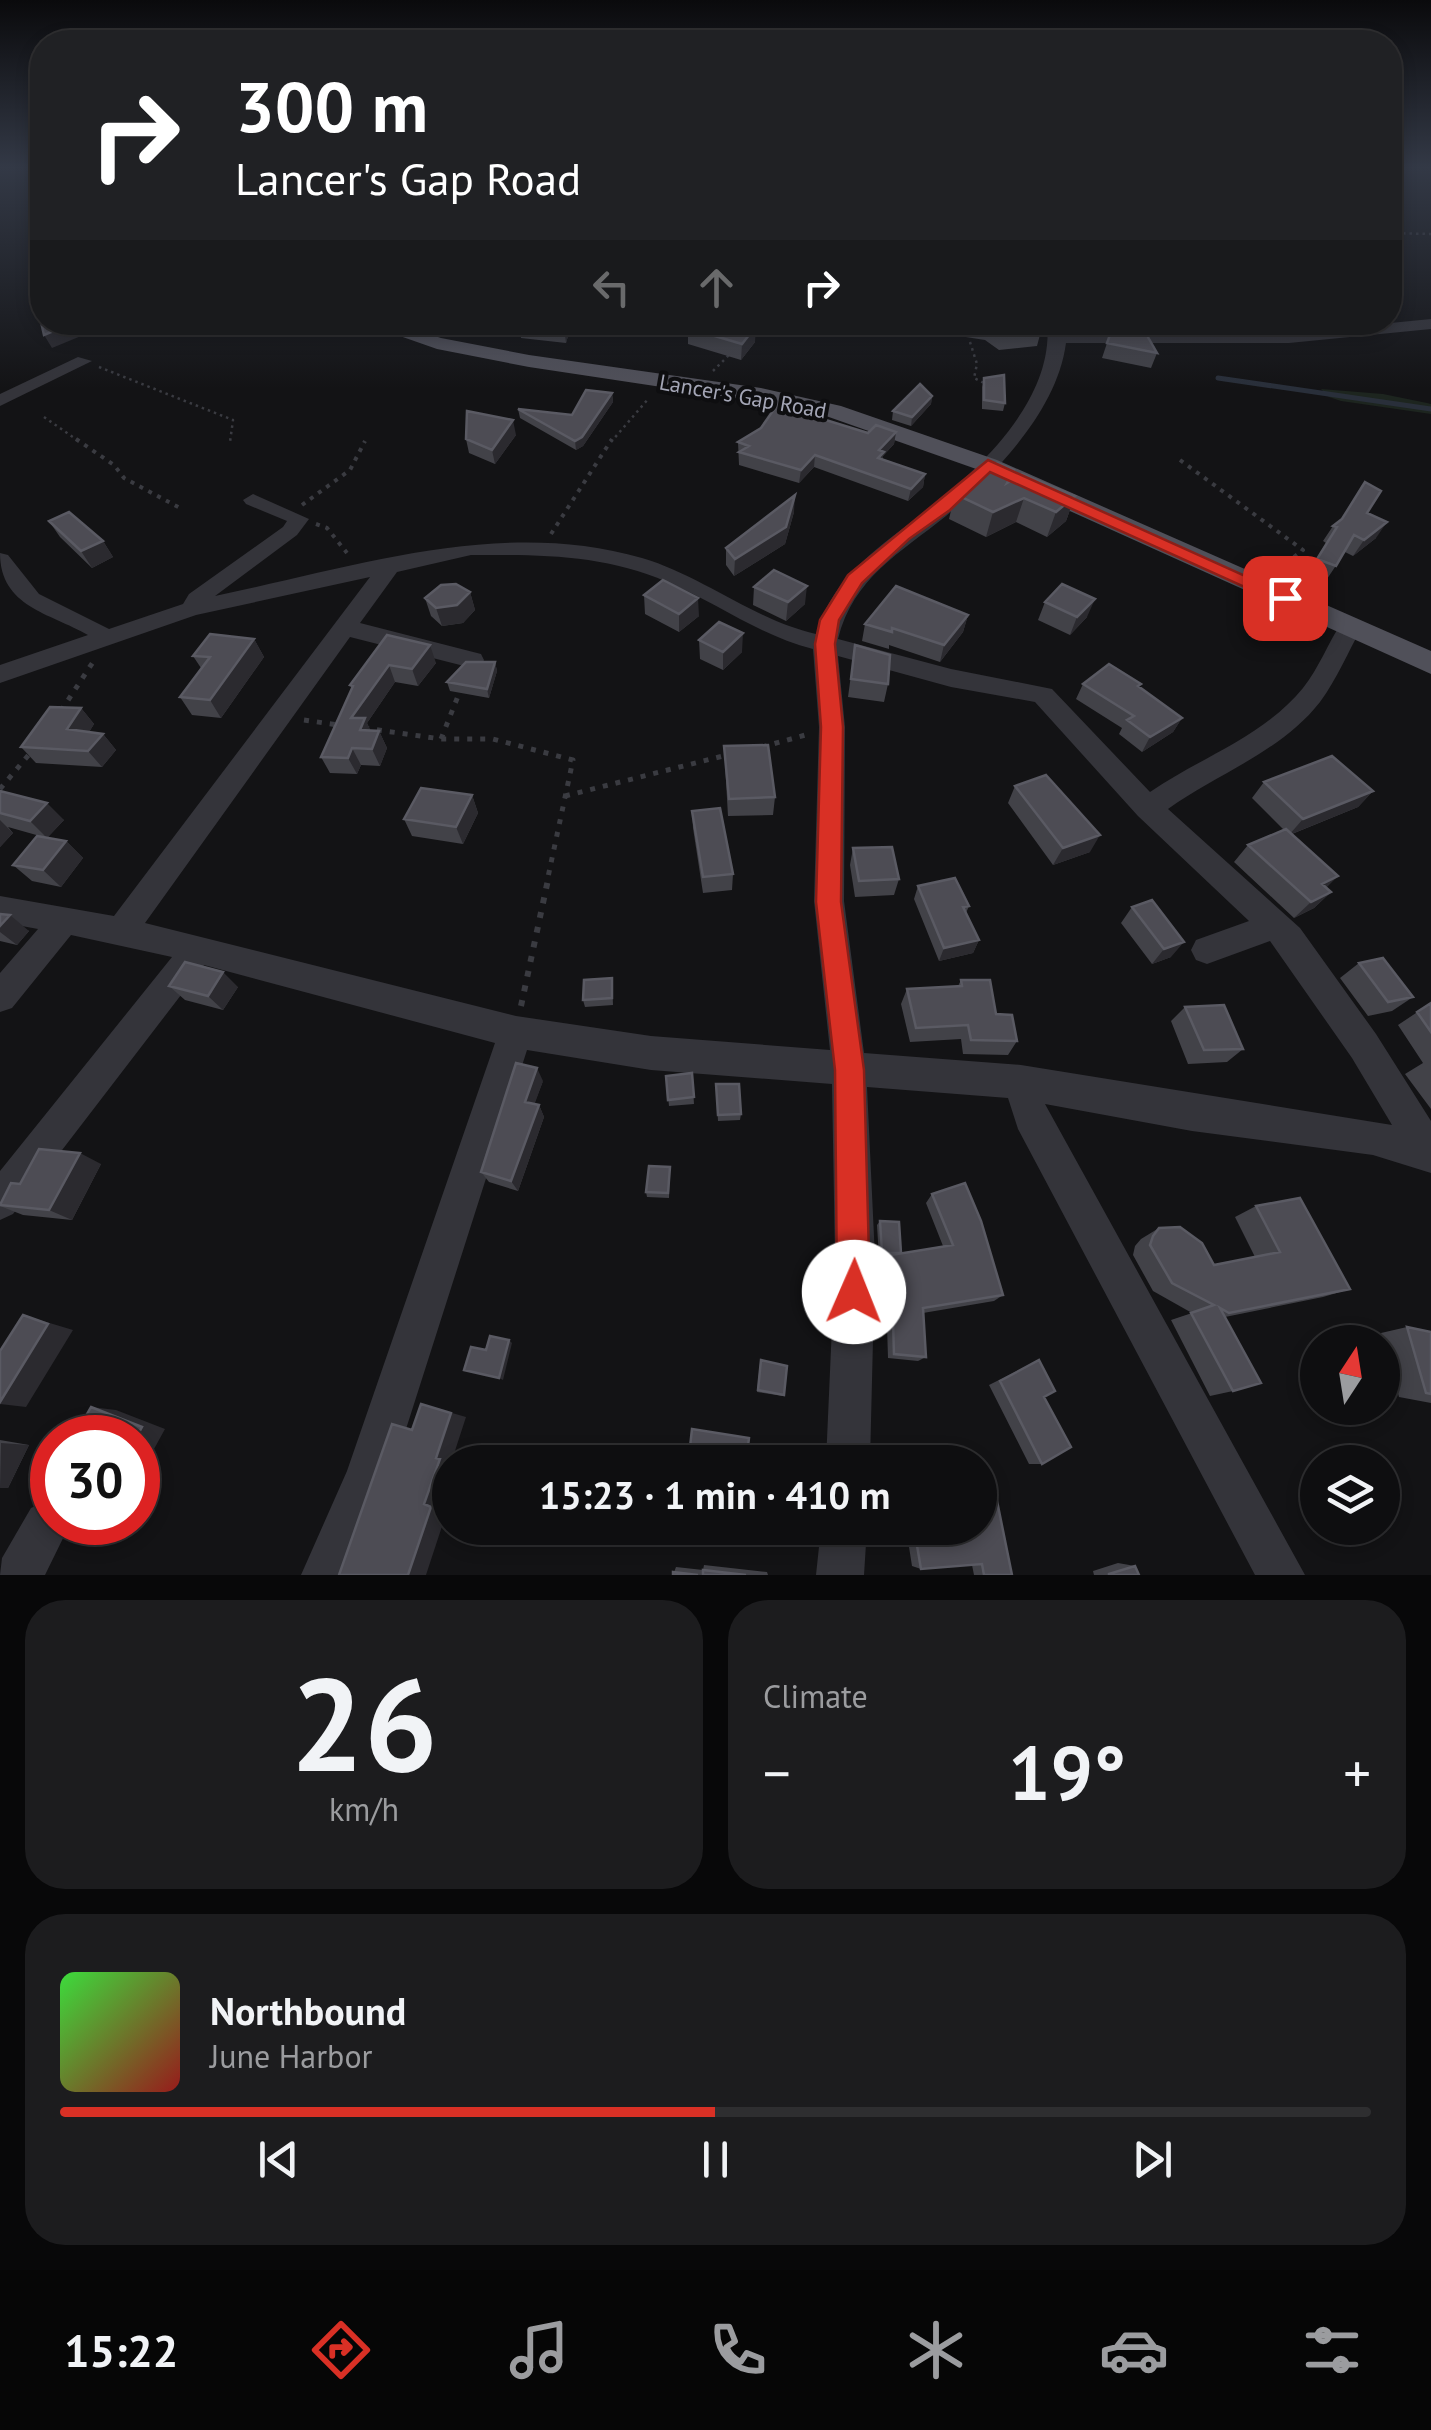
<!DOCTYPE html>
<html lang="en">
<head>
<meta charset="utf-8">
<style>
	:root { --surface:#0e0e10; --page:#1c1c1e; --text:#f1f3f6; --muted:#9b9c9f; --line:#2e2e30; --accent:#d93025 }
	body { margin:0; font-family:"PT Sans",sans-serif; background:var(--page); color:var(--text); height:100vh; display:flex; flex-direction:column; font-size:38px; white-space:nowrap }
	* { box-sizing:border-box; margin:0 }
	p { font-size:32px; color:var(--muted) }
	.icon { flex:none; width:55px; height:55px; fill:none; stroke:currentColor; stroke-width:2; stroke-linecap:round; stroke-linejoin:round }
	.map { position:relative; height:1575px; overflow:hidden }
	.details { display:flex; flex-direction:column; gap:25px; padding:25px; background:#080809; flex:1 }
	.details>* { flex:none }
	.guide { position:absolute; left:30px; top:30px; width:1372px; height:305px; border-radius:40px; box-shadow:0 5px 15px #0003,0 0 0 2px var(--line); background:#202124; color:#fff; overflow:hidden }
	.needle { width:65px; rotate:12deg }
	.tools { position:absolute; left:1300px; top:1325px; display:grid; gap:20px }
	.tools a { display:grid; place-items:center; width:100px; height:100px; border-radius:50%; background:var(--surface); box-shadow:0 5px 15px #0003,0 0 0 2px var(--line); font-size:50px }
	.speed { position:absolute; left:30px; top:1415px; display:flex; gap:20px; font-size:50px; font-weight:700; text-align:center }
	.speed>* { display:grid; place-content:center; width:130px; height:130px; border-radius:50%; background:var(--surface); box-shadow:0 5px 15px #0003,0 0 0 2px var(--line); line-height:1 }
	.speed .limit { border:15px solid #d22; background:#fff; color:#111 }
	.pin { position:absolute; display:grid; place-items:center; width:85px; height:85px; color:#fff; margin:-42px; border-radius:20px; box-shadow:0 5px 15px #0006 }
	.me { position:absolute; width:110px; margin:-55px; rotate:1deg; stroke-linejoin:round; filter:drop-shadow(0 0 8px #0008) }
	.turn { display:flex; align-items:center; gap:35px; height:210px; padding:0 40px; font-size:45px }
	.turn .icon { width:130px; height:130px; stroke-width:2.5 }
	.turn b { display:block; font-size:70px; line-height:85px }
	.lanes { display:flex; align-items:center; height:95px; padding:0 40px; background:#0003; justify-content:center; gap:50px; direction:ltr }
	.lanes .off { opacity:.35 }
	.big { font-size:75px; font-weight:600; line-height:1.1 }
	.details .widget { flex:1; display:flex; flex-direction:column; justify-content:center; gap:15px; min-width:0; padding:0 35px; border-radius:40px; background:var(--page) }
	.details .dial { align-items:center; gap:0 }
	.dial b { font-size:130px; line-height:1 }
	.song { display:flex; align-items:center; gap:30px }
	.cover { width:120px; height:120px; border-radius:15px; background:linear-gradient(135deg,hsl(120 70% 55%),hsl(0 70% 35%)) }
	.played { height:10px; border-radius:5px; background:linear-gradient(90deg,var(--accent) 50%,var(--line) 50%) }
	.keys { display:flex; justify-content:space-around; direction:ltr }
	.heat { display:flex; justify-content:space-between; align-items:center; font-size:55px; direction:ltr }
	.details .tiles { flex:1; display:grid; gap:25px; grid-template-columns:1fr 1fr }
	.widget:last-child { grid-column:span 2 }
	.trip { position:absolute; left:432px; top:1445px; width:565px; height:100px; border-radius:50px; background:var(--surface); box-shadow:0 5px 15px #0003,0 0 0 2px var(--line); font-weight:600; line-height:100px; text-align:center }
	.dock { display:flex; height:160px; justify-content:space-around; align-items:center; background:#060606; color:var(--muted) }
	.dock .icon { width:70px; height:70px }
	.dock .selected { color:var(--accent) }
	.dock b { font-size:45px; color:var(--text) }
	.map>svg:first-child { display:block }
	.green { fill:#1d251f }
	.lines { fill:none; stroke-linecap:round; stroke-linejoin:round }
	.stream { stroke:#292f3a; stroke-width:5 }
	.path-far3 { stroke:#3a3b41; stroke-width:2.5; stroke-dasharray:2.5 4; stroke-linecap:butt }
	.path-far2 { stroke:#3a3b41; stroke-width:4; stroke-dasharray:4 6; stroke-linecap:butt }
	.path-far1 { stroke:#3a3b41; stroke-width:5; stroke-dasharray:5 8; stroke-linecap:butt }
	.path { stroke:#3a3b41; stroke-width:6; stroke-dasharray:6 9; stroke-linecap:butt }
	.minor { fill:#34343a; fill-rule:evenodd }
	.major { fill:#505059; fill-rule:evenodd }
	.wall { fill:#424248 }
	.shaded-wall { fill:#2b2a2f }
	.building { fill:#4d4c54; stroke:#5a5a63; stroke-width:2.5 }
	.route { fill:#d93025; stroke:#8d1f18; stroke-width:2.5 }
	.labels { text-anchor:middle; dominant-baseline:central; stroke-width:8; stroke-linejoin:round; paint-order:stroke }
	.far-street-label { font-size:22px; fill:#a4a6b6; stroke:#0e0e10 }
</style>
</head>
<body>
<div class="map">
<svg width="1431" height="1575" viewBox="0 0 1431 1575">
	<rect width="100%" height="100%" fill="#131315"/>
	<path class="green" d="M1321 389 1383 394 1427 403 1431 404V414L1341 401 1329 397Z"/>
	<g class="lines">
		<path class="stream" d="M1218 378 1431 409"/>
		<path class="path-far3" d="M1390 233 1431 234
			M970 342 977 364 974 378 986 384
			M99 367 233 420 230 442
			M713 371 730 354
			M44 417 80 442
			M611 442 649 398"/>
		<path class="path-far2" d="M76 439 114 465 124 478 180 508
			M1180 460 1303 550 1277 570
			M302 505 350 470 365 441
			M316 524 327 528 347 553
			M551 534 612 439"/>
		<path class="path-far1" d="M61 711 93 662
			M304 720 338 725
			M364 728 441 739H493L573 760 548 877
			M441 739 462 686
			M762 747 809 734
			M0 789 31 752
			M565 796 727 755"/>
		<path class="path" d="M521 1006 549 875"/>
		<path class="minor" d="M1431 319V329L1289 343H1066C1057 411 996 473 946 516 900 553 853 578 838 639L951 669 1052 689 1150 792C1201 757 1263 737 1303 688 1319 668 1328 643 1342 622L1350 619 1362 627C1348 652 1337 679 1320 702 1281 752 1218 773 1168 809L1300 928 1376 1034 1431 1121V1173L1373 1155 1192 1131 1045 1104 1305 1575H1255L1018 1129 1008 1098 867 1087 875 1258 870 1462H826L835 1258 832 1084 651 1070 527 1050 391 1476 349 1575H301L347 1471 495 1043 204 965 13 1214 0 1220V1171L172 957 71 935 12 1008 0 1012V973L38 929 0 922V896L114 916 370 577 196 615 0 683V665L88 635C50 613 0 607 0 553L8 555 39 594 109 629 183 604 189 594 283 527 287 521 246 504 243 500 253 494 309 519 297 535 215 596C355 567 500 517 642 558 703 576 754 620 816 634 834 574 880 547 927 510 982 467 1055 398 1047 322H1063L1064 333H1289ZM471 555C539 555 603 554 667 582 718 603 760 636 813 649L819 727 814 901 830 1050 651 1036 516 1016 145 923 350 637 472 668 481 666 484 660 481 654 360 623 397 572ZM838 656 951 687 1035 702 1138 816 1249 921 1196 940 1191 950 1196 960 1207 964 1270 941 1352 1058 1392 1125 1021 1065 864 1053 844 901 845 727Z
			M78 357 92 361 0 406V394Z
			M47 1501 52 1503V1522L70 1524 45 1575H0L2 1558 31 1508Z
			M821 1528H867L864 1575H816Z"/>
		<path class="major" d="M360 322H392L441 338 529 355 761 388 841 406 997 460 1431 651V674L979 470 826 416 761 402 529 367 437 349Z"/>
	</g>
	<path class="wall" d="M520 322H572L566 343 521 338 519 324Z
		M936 322H1038L1041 331 1037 346 999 350 985 340 934 332Z
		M1133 322 1130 329H1108L1102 323Z
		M744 325 755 342 741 360 688 344V328Z
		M1107 343 1157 353 1151 368 1102 358Z
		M984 378 1005 403 1003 411 982 409V387Z
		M612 393 613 402 583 446 576 450 520 418 518 409 572 415Z
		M932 396 931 404 911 426 892 420 893 411Z
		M896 432 894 444 883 456V460L925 474 923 487 908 501 814 467 799 483 739 465 738 442Z
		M516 435 495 464 469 453 466 439Z
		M1012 480 1075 496 1066 521 1047 537 1016 522 986 537 949 519 955 494Z
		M794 512 785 544 734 576 726 565V548Z
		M49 521 103 541 113 557 92 568 60 537Z
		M1333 526 1376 538 1353 556 1345 552 1325 582 1307 575 1326 543 1323 541Z
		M754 587 805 604 786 621 753 605Z
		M470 592 475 610 463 623 442 626 431 616 425 598Z
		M644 595 699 616 679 632 645 614Z
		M1045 602 1087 617 1070 635 1038 620Z
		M968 615 963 632 940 662 889 645V649L862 641 865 624Z
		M387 635 436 663 418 686 395 682 367 723 370 730 379 731 387 748 380 766 361 765 357 774 330 773 321 757 352 689 350 685Z
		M254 639 264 657 221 718 192 715 180 697 201 668 193 656Z
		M699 640 742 652 723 670 700 659Z
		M855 645 888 684 884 702 848 697Z
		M495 662 497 671 489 698 450 691 447 682Z
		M1083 684H1141L1139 687 1182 718 1173 732 1142 752 1119 734 1122 728 1076 699Z
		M81 708 94 724 89 732 103 734 116 750 102 767 36 763 21 747Z
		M724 746 775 797 773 815 728 816Z
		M1264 782 1373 791 1358 807 1292 834 1326 888 1331 892 1314 908 1294 918 1234 862 1248 845 1284 830 1252 798Z
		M1015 786 1090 852 1053 865 1008 803Z
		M0 791 64 820 47 838 8 827 13 833 0 847Z
		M472 795 478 813 463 844 412 836 404 819Z
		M692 811 733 874 732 890 703 893 693 828Z
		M66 841 83 858 61 887 32 881 13 865Z
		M853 848 899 879 894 895 855 897 850 865Z
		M918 886 969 906 966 913 979 940 973 953 939 961 914 899Z
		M1132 907 1171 957 1152 964 1121 923Z
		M0 914 29 931 17 945 0 941Z
		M1359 963 1413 997 1392 1011 1368 1016 1340 978Z
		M612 978 613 1005 585 1007 583 1000Z
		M961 980 996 1014 1017 1041 1008 1055 963 1054 961 1039 910 1042 901 1004 907 989 958 986Z
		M169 986 238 987 223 1010 185 1000Z
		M1431 1003V1109L1405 1074 1423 1063 1398 1025Z
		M1185 1007 1243 1049 1227 1062 1188 1064 1171 1021Z
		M692 1073 694 1104 669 1106 666 1076Z
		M543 1081 534 1104 539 1105 544 1117 518 1191 489 1182 481 1172Z
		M716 1084 741 1114 740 1120 718 1121Z
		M101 1164 72 1220 23 1215 0 1206 20 1184Z
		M670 1167 669 1198 647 1197 646 1192Z
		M932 1194 1003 1295 994 1301 923 1313 926 1357 918 1361 888 1358 885 1262 888 1258H879L877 1225 880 1221 901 1253 943 1246 926 1203Z
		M1256 1206 1350 1289 1323 1297 1225 1317 1233 1391 1210 1396 1171 1320 1192 1313 1153 1291 1133 1255 1135 1246 1141 1239 1159 1228 1214 1265 1255 1257 1235 1217Z
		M1407 1327 1431 1332V1403L1399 1397 1381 1333Z
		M1039 1360 1044 1397 1042 1464H1029L989 1385Z
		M760 1363 784 1395 783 1396 757 1392Z
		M0 1440 29 1445 8 1488H0Z
		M980 1496H996L1012 1575H974L972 1565 921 1569 912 1566 906 1528H980Z
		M1118 1563 1135 1566 1139 1575H1094L1093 1571Z
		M704 1565 767 1572 768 1575H673L676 1567 703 1570Z"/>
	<path class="shaded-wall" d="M75 322H94L98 329 52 348 44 335Z
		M566 322H572L566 343 564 329Z
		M756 326 755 342 741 360 742 344Z
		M612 393 613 402 583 446 576 450 575 441Z
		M932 396 931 404 911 426 912 417Z
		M513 420 516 435 495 464 492 450Z
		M896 432 894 444 883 456 882 465 876 470 879 450Z
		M815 455 814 467 799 483 801 470Z
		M925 474 923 487 908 501 911 489Z
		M795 495 794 512 785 544 734 576 735 559Z
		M1075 496 1066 521 1047 537 1056 512Z
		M1024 498 1016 522 986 537 993 512Z
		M1387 522 1376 538 1353 556 1364 540Z
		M103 541 113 557 92 568 81 551Z
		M807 586 805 604 786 621 788 602Z
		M470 592 475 610 463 623 442 626 436 608Z
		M698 598 699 616 679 632V614Z
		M1095 599 1087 617 1070 635 1077 617Z
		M968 615 963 632 940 662 944 645Z
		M743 633 742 652 723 670V652Z
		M254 639 264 657 221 718 210 700Z
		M430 645 436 663 418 686 412 669Z
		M495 662 497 671 489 698 487 689Z
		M389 665 395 682 367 723 373 735 368 747 351 718Z
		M81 708 94 724 81 745 67 729Z
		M1182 718 1173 732 1142 752 1150 737Z
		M379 731 387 748 380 766 372 749Z
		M103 734 116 750 102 767 88 751Z
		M352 748 361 765 357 774 348 758Z
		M1373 791 1358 807 1289 835 1303 819Z
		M472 795 478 813 463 844 456 827Z
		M47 803 64 820 47 838 30 821Z
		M0 820 13 833 0 847Z
		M1100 835 1090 852 1053 865 1063 848Z
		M66 841 83 858 61 887 43 870Z
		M1338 876 1321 893 1306 900 1322 884Z
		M1331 892 1314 908 1294 918 1311 902Z
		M10 915 29 931 17 945 0 932V926Z
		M979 940 973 953 939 961 944 948Z
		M1184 942 1171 957 1152 964 1164 949Z
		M223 972 238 987 223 1010 208 996Z
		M537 1068 543 1081 531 1114 525 1102Z
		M539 1105 544 1117 518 1191 511 1181Z
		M80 1153 101 1164 72 1220 49 1210Z
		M23 1315 73 1330 26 1407 0 1404Z
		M509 1340 512 1343 503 1380 499 1378Z
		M421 1404 466 1417 452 1460 456 1461 455 1462H450V1479L442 1504 449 1505 426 1575H408L436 1458Z
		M91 1407 116 1410 165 1429 154 1449 138 1448V1438Z
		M1 1443 29 1445 8 1488H0Z
		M138 1463 146 1464 138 1479Z"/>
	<path class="building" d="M42 308V322H75L44 335 38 309Z
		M520 322H566L564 329 519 324Z
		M689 322H730L756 326 742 344 688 328Z
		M973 322H1038L1041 331 1003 335 988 325Z
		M1111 332H1145L1157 353 1107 343Z
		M1004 375 1005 403 984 400V378Z
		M920 384 932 396 912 417 893 411Z
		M586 390 612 393 582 437 575 441 518 409 572 415Z
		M777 405 868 433 876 425 896 432 879 450 884 452 878 458 925 474 911 489 815 455 801 470 739 452 749 446 738 442 761 428Z
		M467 411 513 420 492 450 466 439Z
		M997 463 1014 470 1007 483 1022 474 1075 496 1056 512 1024 498 993 512 955 494Z
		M1365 482 1381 491 1367 513 1387 522 1364 540 1354 535 1336 566 1317 559 1337 527 1333 526 1342 519Z
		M795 495 786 527 735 559 726 548Z
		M69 512 103 541 81 551 49 521Z
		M774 570 807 586 788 602 754 587Z
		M663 580 698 598 679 614 644 595Z
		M456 584 470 592 457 605 436 608 425 598 441 585Z
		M1062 584 1095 599 1077 617 1045 602Z
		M896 586 968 615 944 645 892 628V632L865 624Z
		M719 622 743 633 723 652 699 640Z
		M210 634 254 639 210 700 180 697 210 657 193 656Z
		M387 635 430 645 412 669 389 665 351 718H365L360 730 379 731 372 749 352 748 348 758 321 757 353 686 350 685Z
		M855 645 890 655 888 684 851 679Z
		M466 662H495L487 689 447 682Z
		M1109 664 1141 684 1138 686 1182 718 1150 737 1127 720 1134 716 1083 684Z
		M50 707 81 708 67 729 103 734 88 751 21 747Z
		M768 745 775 797 729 799 724 746Z
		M1332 756 1373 791 1303 819 1264 782Z
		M1046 775 1100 835 1063 848 1015 786Z
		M421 788 472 795 456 827 404 819Z
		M0 791 47 803 30 821 0 813Z
		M720 808 733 874 703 877 692 811Z
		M1286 829 1338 876 1322 884 1331 892 1311 902 1248 845Z
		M37 836 66 841 43 870 13 865Z
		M892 847 899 879 859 881 853 848Z
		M955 878 969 906 963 907 979 940 944 948 918 886Z
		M1152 900 1184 942 1164 949 1132 907Z
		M0 914 10 915 0 926Z
		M1383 958 1413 997 1388 1002 1359 963Z
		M185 962 223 972 208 996 169 986Z
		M612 978V998L583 1000 584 980Z
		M961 980H990L996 1014 1012 1015 1017 1041 971 1040 968 1025 916 1028 907 989 962 986Z
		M1431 1003V1032L1417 1012Z
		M1224 1005 1243 1049 1204 1050 1185 1007Z
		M516 1063 537 1068 525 1102 539 1105 511 1181 481 1172Z
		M692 1073 694 1097 668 1100 666 1076Z
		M716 1084H739L741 1114 718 1115Z
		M39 1149 80 1153 49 1210 0 1205 11 1183 20 1184Z
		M649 1166 670 1167 668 1193 646 1192Z
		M965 1183 981 1221 1003 1295 923 1308 926 1357 894 1354 891 1255 953 1245 932 1194Z
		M1300 1198 1350 1289 1229 1313 1220 1308 1261 1383 1233 1391 1191 1313 1214 1305 1172 1283 1150 1245 1153 1236 1159 1228 1180 1227 1202 1243 1214 1265 1280 1252 1256 1206Z
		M880 1221 899 1222 901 1253H882Z
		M23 1315 48 1324 0 1402V1351Z
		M1407 1327 1431 1332V1394L1426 1393Z
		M490 1336 509 1340 499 1378 464 1370 471 1347 486 1350Z
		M761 1360 787 1366 784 1395 758 1390Z
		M1039 1360 1055 1391 1044 1397 1071 1447 1042 1464 1000 1381Z
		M421 1404 451 1413 436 1458 440 1459 424 1504 431 1507 408 1575H339L392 1424 412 1430Z
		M91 1407 142 1427 136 1438H100L78 1430Z
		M692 1429 749 1438 746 1462H692L693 1456H689Z
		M52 1473V1486L46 1483Z
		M996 1496 1012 1575H984L982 1564 921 1569 914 1528H980V1497Z
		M1135 1566 1139 1575H1109V1574Z
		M703 1570 746 1575H703Z
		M673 1572 698 1575H673Z"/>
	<linearGradient id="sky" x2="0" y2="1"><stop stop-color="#0a0a0c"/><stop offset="0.43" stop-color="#333946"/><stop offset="1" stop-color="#333946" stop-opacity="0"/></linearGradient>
	<rect width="1431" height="389" fill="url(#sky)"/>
	<path class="route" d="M988 460 1294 598 1285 604 1278 602 990 472 950 510 909 539 862 583 839 620 835 644 843 727 841 902 864 1070 870 1292 865 1304 854 1309 842 1304 837 1292 835 1070 816 902 821 727 815 644 820 620 848 575Z"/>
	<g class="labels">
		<g class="far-street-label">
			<text transform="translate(743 396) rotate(10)">Lancer's Gap Road</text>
		</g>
	</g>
</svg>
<div class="tools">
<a><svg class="needle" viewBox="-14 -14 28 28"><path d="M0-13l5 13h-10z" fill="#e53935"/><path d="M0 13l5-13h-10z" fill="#9b9c9f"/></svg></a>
<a><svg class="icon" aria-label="layers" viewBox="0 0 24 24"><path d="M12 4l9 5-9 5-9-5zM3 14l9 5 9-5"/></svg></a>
</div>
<div class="speed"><div class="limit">30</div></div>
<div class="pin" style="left:1285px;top:598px;background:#d93025"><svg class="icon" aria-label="arrive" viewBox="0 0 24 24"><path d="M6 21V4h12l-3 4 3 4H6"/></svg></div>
<svg class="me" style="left:854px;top:1292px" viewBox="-20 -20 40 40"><circle r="19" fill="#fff"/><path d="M0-13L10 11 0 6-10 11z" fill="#d93025"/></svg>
<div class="trip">15:23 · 1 min · 410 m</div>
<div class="guide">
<div class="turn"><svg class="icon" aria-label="right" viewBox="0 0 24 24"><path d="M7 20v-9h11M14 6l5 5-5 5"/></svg><div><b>300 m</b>Lancer's Gap Road</div></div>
<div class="lanes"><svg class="icon off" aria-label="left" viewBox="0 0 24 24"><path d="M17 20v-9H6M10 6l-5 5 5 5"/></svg><svg class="icon off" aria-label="ahead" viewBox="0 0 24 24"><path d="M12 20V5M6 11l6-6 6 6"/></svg><svg class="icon" aria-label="right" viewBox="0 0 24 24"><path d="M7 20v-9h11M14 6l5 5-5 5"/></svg></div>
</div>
</div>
<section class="details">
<div class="tiles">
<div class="widget dial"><b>26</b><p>km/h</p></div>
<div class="widget"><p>Climate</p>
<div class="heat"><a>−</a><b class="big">19°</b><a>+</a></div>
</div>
<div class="widget">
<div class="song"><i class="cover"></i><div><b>Northbound</b><p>June Harbor</p></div></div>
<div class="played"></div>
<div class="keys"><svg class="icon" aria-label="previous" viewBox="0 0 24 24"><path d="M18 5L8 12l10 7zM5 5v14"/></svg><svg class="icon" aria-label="pause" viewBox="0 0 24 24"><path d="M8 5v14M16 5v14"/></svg><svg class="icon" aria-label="next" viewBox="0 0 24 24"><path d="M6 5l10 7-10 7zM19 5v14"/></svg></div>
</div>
</div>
</section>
<nav class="dock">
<b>15:22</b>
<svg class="icon selected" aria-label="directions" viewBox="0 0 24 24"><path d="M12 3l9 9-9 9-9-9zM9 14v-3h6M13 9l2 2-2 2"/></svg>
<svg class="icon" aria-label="music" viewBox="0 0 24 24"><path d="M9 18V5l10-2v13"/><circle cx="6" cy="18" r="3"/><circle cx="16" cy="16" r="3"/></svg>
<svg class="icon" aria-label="phone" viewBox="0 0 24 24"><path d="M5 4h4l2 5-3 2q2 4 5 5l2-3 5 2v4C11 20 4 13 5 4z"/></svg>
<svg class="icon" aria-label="climate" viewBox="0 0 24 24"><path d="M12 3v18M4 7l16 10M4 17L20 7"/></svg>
<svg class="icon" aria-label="car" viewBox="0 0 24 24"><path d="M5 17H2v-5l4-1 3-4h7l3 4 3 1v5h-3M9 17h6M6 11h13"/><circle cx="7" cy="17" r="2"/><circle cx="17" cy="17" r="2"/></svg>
<svg class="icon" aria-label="filters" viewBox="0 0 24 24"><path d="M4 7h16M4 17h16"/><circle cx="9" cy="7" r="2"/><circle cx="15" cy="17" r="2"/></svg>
</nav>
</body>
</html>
